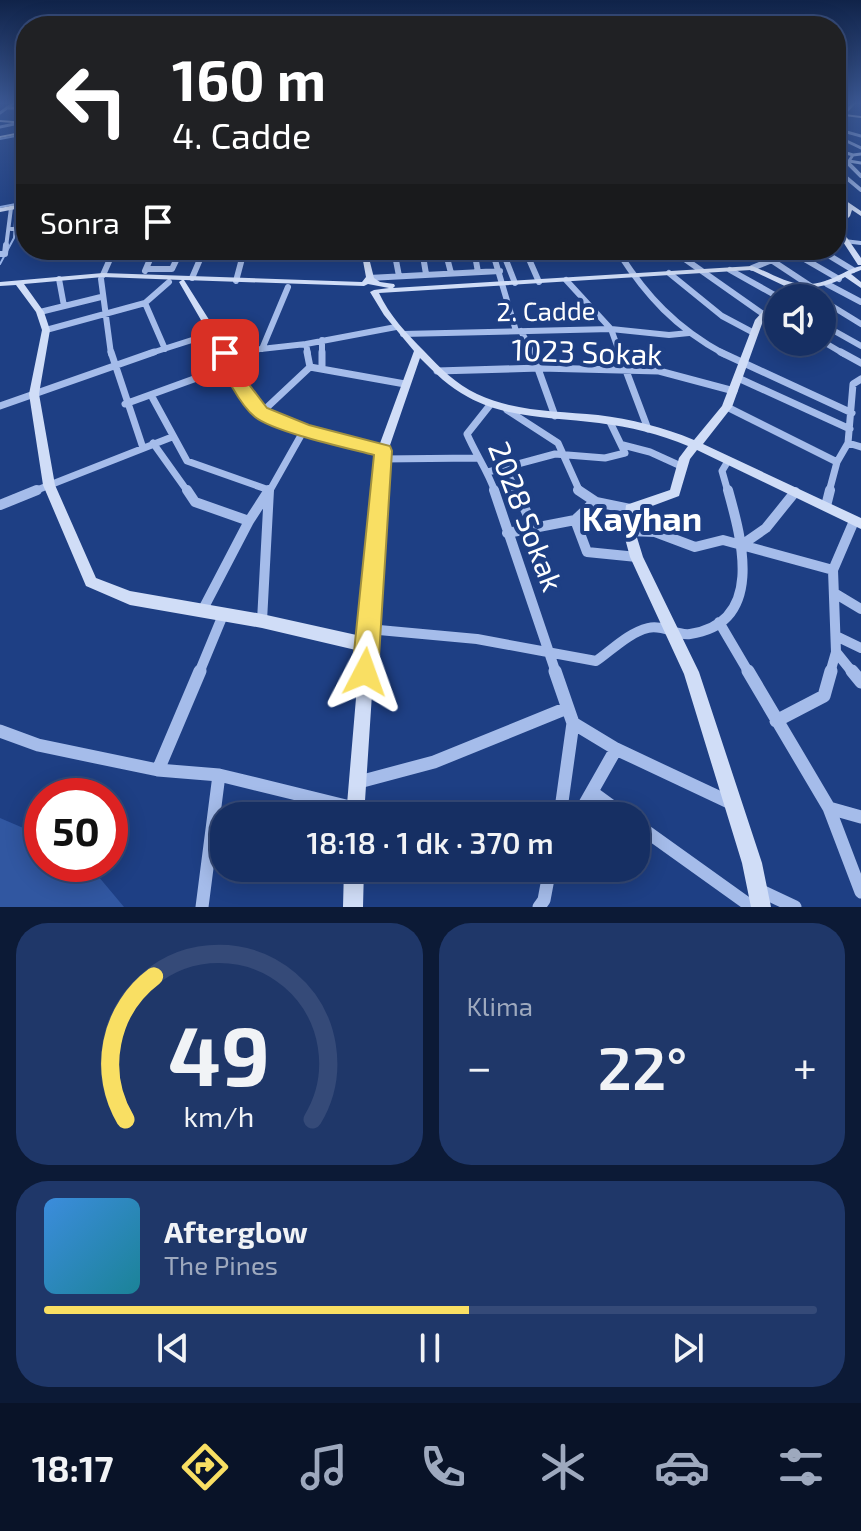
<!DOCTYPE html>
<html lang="tr">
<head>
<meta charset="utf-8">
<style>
	:root { --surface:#162f63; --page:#1f3769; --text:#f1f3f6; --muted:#9ea9be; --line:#354a78; --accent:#f9df63 }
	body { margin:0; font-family:"Exo 2",sans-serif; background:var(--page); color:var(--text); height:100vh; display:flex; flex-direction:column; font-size:30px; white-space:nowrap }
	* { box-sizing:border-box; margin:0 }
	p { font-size:26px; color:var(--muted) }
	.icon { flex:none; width:44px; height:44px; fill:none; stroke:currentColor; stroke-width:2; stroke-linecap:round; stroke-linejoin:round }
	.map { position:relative; height:907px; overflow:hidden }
	.sheet { display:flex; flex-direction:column; gap:16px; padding:16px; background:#0c1a36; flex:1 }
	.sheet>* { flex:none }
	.top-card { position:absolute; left:16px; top:16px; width:830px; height:244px; border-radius:32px; box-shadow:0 4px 20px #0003,0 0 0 2px var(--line); background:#202124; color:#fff; overflow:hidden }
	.controls { position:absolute; left:764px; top:284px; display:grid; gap:16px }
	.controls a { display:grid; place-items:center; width:72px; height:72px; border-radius:50%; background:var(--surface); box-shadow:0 4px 20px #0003,0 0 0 2px var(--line); font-size:40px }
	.speed { position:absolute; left:24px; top:778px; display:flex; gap:16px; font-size:40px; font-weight:700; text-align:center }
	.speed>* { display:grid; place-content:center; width:104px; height:104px; border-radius:50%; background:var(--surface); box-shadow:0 4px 20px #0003,0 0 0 2px var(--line); line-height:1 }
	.speed .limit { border:12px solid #d22; background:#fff; color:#111 }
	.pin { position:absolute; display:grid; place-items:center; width:68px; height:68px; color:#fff; margin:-34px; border-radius:16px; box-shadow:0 4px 12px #0006 }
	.me { position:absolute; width:88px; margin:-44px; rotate:4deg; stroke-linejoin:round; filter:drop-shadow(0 0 6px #0008) }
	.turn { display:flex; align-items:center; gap:28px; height:168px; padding:0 24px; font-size:36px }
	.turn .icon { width:104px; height:104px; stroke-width:2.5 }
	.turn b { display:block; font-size:56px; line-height:68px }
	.then { display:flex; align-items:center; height:76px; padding:0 24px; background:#0003; gap:16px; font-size:30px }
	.big { font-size:60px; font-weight:600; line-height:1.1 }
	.sheet .card { flex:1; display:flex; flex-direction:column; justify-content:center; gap:12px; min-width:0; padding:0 28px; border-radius:32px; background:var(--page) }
	.sheet .dial { align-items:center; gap:0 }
	.dial svg { height:208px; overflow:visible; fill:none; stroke:var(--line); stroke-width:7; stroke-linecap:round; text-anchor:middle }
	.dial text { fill:var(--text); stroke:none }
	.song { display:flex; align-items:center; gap:24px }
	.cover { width:96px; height:96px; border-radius:12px; background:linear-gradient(135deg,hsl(210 70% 55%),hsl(190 70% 35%)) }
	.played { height:8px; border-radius:4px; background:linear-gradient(90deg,var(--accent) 55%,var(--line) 55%) }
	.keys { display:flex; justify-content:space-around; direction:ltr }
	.heat { display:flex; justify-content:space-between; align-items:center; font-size:44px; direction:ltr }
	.sheet .tiles { flex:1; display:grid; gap:16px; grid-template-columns:1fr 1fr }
	.card:last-child { grid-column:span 2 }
	.trip { position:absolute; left:210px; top:802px; width:440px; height:80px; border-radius:32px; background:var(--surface); box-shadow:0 4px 20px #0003,0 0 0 2px var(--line); font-weight:600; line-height:80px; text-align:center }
	.dock { display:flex; height:128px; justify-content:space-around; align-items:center; background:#091328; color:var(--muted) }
	.dock .icon { width:56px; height:56px }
	.dock .active { color:var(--accent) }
	.dock b { font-size:36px; color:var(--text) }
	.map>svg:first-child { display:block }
	.green { fill:#3157a1 }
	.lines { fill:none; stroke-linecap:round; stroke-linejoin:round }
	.stream { stroke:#98b5eb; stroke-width:2 }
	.street-far5 { stroke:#a5bcea; stroke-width:3 }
	.street-far4 { stroke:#a5bcea; stroke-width:4 }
	.street-far3 { stroke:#a5bcea; stroke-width:6 }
	.street-far2 { stroke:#a5bcea; stroke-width:7 }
	.street-far1 { stroke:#a5bcea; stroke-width:10 }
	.street { stroke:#a5bcea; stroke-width:13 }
	.secondary { fill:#d0ddf7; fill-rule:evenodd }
	.primary { fill:#e8eefe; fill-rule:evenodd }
	.route { fill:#f9df63; stroke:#a29140; stroke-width:2 }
	.labels { text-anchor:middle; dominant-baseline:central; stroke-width:8; stroke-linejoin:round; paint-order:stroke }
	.far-street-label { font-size:26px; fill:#fff; stroke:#1e3f84 }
	.street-label { font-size:30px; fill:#fff; stroke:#1e3f84 }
	.quarter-label { font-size:34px; font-weight:bold; fill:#fff; stroke:#1e3f84 }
</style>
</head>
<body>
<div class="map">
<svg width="861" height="907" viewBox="0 0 861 907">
	<rect width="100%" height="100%" fill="#1e3f84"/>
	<path class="green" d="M0 818 42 836V864H88L124 907H0Z"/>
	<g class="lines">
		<path class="stream" d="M0 139 26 134
			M0 207 16 204 14 238 0 264"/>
		<path class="street-far5" d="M8 108H26
			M0 113 15 102
			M843 115 855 102
			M0 127 19 123 26 114
			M836 129 861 136
			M836 136 861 148
			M836 150 853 155
			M861 154 853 155 849 161 861 163
			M846 161 850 165"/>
		<path class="street-far4" d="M848 163 861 176
			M836 169 861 190
			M11 229H26
			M836 240 861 243
			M6 247 11 208"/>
		<path class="street-far3" d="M394 250 399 276
			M422 250 426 274
			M445 250 451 273
			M474 250 478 272
			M492 250 516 331
			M502 250 515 283
			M525 250 539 282
			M617 250C646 296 676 328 724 354
			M672 250 763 314
			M756 250 812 287
			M789 250 839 279
			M820 250 853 270
			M244 253 364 252
			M0 254H5L6 245
			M503 254 589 250
			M752 268 772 260
			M146 269H172L181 250
			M730 270 780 298
			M145 271 154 250
			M669 273 722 316 754 333
			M103 275 114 250
			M192 278 204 250
			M369 278 500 271
			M59 279 64 306
			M101 279 111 354
			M566 280 611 329 620 354
			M236 281 244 251
			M827 284 861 302
			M802 287 819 298
			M822 300 861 324
			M767 311 778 317
			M40 312 101 297
			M822 324 861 346
			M46 330 145 303
			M521 331 533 354
			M403 334 611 329 669 335 689 333
			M322 340V354
			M822 341 844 354
			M306 344 308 354
			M165 349 145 303 169 282
			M262 349 288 287
			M225 353 306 344 396 327
			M148 354 214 333"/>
		<path class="street-far2" d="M111 352 143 448
			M307 352 310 367
			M322 352V368
			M532 352 555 416
			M619 352 648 429
			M720 352 852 413
			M841 352 861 363
			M225 353 238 352
			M310 367 405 384
			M437 371 540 368 659 371 734 391
			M738 378 850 429
			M151 395 187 461 269 490 268 492
			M125 404 227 367
			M490 405 467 434C476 455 488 471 495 492
			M0 406 154 352
			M727 407 837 462
			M507 410 558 443 580 492
			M261 413 310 367
			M153 443 188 492
			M848 443 861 447
			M623 445 650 452 683 467
			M382 459 477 458
			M728 461 722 471 728 492
			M504 466 517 492
			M488 472 555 454 605 458 625 453 610 422
			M32 492 172 437
			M269 492 304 430
			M829 492 837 462 848 443 853 384 861 379"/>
		<path class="street-far1" d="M187 490 195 502 249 521
			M494 490 556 673
			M516 490 534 528
			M578 490 596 502 630 509
			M0 505 37 490
			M826 506 830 490
			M575 520 587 552 637 557
			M629 531 655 532 695 547 723 540 833 570
			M507 533 575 520 594 502
			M743 544 766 528 795 492
			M836 594 861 609
			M202 611 249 521 269 490
			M262 621 269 490
			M719 622 749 673
			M368 629 477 639 596 661C612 650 628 633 648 628 663 624 676 636 690 634 765 623 742 540 728 490
			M836 636 861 648
			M836 652 853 673
			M199 673 223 615
			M830 673 836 652 833 570 854 521"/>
		<path class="street" d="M555 671 573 723 560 816
			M748 671 829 808 861 892
			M852 671 861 682
			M776 721 824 696 831 671
			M573 723 616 749 731 803
			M0 731 38 745 158 770 219 775 354 808
			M158 770 200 671
			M359 782 434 762 567 708
			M592 792 625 816
			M829 808 861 817
			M578 816 616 749
			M636 824 752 907
			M761 891 795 907
			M202 907 219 775
			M539 907 544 900 550 868"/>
		<path class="secondary" d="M0 120 26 122V124L0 122Z
			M26 131V133L0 138V136Z
			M836 194 861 211V216L852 210 850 216 841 225V229L861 258V265H858L836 231V222L845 214 847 207 836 199Z
			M26 203V207L0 212V208Z
			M361 250H367L374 278 380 282 394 284 395 286 393 288 752 266C779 276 795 291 825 281 838 277 848 269 861 266V270L851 274 861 282V288L845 277C826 289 807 286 787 294L783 292 789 288 751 270 379 293C389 315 407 334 424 351 440 368 456 384 477 394 515 412 557 411 598 415 631 419 663 427 694 440L722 406 755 320 775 298H780H778V305L763 321 732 407 703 444 861 518V529L697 450 690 459 679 496 636 512 635 531 643 557 699 672 762 863 771 907H751L742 863 684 674 630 557 623 531 626 505 670 490 679 458 688 446C660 434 630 427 599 423 555 417 508 419 468 397 449 387 435 373 420 358L388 451 364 816H346L360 651 262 628 130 605 86 586 43 485 29 394 42 330 36 312 16 285 0 286V282L103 273 362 282 366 277ZM103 277 182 280 179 282 220 353 222 367 257 416 300 433 377 454 361 636 262 614 130 591 96 578 55 485 39 394 50 330 44 312 24 284ZM184 280 364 286 368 284 389 288 374 290 370 292 384 315 414 351 379 446 307 427 265 410 232 367 230 353Z
			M344 868H364L363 907H343Z"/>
		<path class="primary" d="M836 113 861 116V118L836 115Z"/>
	</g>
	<linearGradient id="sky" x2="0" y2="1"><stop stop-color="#102349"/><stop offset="0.45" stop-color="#3b5894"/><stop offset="1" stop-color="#3b5894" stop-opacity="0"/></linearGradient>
	<rect width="861" height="229" fill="url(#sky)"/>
	<path class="route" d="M225 348 231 350 235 366 267 408 309 425 390 446 392 451 378 672 374 681 365 685 356 681 352 672 374 455C347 448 274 432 255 417 241 406 220 369 218 353Z"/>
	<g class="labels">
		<g class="far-street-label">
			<text transform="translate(546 310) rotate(-1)">2. Cadde</text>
		</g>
		<g class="street-label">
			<text transform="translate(587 351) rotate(2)">1023 Sokak</text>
			<text transform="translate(527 516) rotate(69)">2028 Sokak</text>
		</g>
		<g class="quarter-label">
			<text x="642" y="517">Kayhan</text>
		</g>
	</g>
</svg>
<div class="controls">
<a><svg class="icon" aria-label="sound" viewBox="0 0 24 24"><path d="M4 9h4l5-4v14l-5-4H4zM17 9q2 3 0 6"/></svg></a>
</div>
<div class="speed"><div class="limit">50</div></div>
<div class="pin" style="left:225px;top:353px;background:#d93025"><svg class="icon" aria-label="arrive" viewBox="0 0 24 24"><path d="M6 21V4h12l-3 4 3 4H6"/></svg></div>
<svg class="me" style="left:365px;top:672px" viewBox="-20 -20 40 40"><path d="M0-17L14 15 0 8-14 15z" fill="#f9df63" stroke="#fff" stroke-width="4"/></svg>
<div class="trip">18:18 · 1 dk · 370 m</div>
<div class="top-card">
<div class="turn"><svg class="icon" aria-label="left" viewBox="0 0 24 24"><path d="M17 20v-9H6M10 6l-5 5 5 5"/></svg><div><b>160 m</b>4. Cadde</div></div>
<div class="then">Sonra<svg class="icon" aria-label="arrive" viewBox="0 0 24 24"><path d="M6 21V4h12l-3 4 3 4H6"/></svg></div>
</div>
</div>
<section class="sheet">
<div class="tiles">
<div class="card dial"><svg viewBox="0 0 100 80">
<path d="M14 69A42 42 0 1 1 86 69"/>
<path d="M14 69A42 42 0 0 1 25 14" stroke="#f9df63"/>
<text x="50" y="56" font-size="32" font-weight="700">49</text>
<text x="50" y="72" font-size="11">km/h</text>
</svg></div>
<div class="card"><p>Klima</p>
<div class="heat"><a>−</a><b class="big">22°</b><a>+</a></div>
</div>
<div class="card">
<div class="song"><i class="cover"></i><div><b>Afterglow</b><p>The Pines</p></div></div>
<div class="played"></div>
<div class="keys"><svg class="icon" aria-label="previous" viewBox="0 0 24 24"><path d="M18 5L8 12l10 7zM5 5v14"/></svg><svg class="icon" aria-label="pause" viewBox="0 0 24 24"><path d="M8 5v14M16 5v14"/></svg><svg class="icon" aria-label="next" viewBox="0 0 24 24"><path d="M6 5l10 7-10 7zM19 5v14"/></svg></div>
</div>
</div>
</section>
<nav class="dock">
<b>18:17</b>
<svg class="icon active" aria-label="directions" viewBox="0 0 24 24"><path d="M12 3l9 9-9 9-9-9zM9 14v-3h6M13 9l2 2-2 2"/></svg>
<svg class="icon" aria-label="music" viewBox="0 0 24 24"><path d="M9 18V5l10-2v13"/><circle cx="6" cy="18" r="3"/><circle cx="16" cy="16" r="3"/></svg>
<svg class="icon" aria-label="phone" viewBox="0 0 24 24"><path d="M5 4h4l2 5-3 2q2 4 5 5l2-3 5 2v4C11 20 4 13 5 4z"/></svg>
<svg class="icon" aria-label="climate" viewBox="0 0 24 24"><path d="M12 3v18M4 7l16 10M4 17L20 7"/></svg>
<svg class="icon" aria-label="car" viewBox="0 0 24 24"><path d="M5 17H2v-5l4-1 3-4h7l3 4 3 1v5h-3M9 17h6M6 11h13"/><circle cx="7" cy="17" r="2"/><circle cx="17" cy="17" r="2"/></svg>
<svg class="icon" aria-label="filters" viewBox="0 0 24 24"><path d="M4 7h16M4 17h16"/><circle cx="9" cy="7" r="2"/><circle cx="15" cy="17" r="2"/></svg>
</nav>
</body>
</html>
